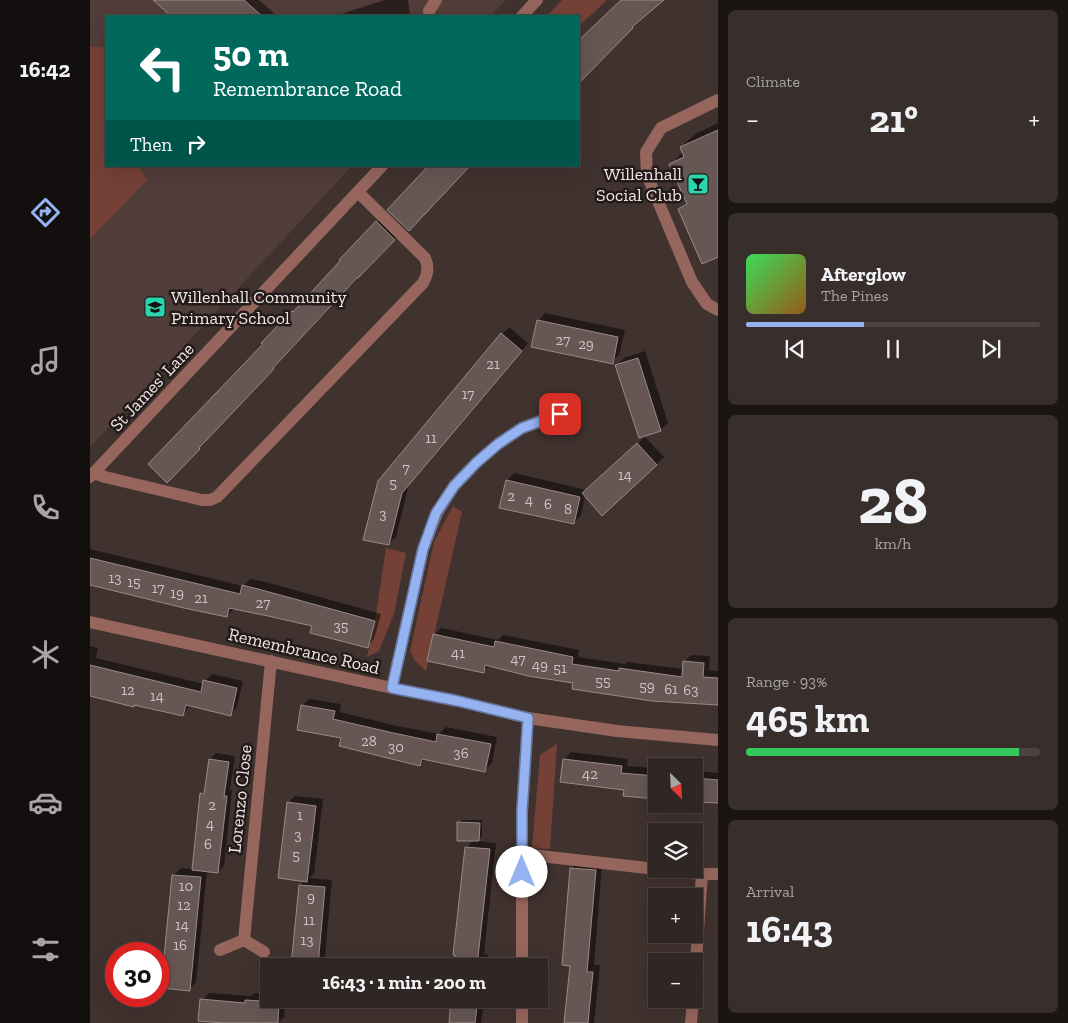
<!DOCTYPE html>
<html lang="en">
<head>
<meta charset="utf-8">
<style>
	:root { --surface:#302623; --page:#382e2b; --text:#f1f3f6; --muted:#a8a5a6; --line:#4b4341; --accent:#95b2f1 }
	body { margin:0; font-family:"Zilla Slab",serif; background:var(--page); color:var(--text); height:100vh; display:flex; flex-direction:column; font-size:19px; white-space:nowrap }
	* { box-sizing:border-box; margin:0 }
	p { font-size:16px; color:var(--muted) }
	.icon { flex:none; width:28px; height:28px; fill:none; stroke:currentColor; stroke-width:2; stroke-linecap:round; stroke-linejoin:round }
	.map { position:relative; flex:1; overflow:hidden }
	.panel { display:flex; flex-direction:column; gap:10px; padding:10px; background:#1a1513; width:350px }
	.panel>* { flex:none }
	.guide { position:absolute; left:15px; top:15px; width:475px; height:152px; border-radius:0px; box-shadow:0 5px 20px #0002,0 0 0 1px var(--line); background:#00695c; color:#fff; overflow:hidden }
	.needle { width:32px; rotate:156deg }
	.controls { position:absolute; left:558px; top:758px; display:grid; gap:10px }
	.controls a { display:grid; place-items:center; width:55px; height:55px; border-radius:0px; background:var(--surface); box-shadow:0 5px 20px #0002,0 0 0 1px var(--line); font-size:25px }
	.speed { position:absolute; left:15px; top:942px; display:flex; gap:10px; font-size:25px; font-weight:700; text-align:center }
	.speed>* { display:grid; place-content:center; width:65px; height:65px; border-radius:50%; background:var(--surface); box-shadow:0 5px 20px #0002,0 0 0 1px var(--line); line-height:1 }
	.speed .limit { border:8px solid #d22; background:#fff; color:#111 }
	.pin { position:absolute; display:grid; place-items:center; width:42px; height:42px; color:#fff; margin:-21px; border-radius:10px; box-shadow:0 2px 8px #0006 }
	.me { position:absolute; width:55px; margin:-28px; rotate:0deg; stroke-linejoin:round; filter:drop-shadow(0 0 4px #0008) }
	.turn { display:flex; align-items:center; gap:18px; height:105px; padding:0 25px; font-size:22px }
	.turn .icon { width:65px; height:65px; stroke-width:2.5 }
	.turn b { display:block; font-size:35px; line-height:42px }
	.then { display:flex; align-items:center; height:48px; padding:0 25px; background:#0003; gap:10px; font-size:19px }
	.big { font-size:38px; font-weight:700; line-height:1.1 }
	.panel .card { flex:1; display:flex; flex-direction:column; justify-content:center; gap:8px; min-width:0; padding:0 18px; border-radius:8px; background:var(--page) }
	.panel .dial { align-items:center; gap:0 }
	.dial b { font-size:65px; line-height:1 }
	.song { display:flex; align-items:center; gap:15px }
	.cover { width:60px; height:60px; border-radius:8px; background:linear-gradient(135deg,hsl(130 70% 55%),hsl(30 70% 35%)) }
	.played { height:5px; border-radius:2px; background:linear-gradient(90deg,var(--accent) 40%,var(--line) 40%) }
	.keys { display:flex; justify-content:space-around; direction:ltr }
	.heat { display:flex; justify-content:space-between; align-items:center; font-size:28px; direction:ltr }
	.charge { height:8px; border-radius:4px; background:linear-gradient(90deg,#34c759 93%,var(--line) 0) }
	.trip { position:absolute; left:170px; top:958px; width:288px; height:50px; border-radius:0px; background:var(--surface); box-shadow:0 5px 20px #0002,0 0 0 1px var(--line); font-weight:700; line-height:50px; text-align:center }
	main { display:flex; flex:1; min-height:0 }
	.tabs { display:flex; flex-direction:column; width:90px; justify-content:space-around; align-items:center; background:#130f0e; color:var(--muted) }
	.tabs .icon { width:35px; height:35px }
	.tabs .active { color:var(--accent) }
	.tabs b { font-size:22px; color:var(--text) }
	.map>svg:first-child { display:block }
	.built { fill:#513d39 }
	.green { fill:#754136 }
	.shadow { fill:#0007 }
	.building { fill:#665754; stroke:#9b8a87 }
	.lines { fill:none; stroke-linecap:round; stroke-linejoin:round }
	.minor { stroke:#96665c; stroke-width:12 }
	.route-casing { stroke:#61749d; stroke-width:12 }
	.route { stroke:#95b2f1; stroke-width:9 }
	.labels { text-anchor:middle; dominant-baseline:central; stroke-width:5; stroke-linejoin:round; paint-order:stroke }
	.number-label { font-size:15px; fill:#cec3c1 }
	.poi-label { font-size:18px; fill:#f0e7e5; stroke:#221b1a; text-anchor:end }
	.street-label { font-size:18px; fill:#f0e7e5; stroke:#221b1a }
</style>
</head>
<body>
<main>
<nav class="tabs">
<b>16:42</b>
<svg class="icon active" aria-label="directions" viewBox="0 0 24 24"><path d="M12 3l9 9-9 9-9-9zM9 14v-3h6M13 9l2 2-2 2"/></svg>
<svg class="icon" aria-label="music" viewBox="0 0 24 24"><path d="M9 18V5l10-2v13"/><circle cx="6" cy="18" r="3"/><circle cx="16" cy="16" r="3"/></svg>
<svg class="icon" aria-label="phone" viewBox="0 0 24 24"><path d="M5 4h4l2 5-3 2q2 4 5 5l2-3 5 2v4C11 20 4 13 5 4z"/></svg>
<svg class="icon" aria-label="climate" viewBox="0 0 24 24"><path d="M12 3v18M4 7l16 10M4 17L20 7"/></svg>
<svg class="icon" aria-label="car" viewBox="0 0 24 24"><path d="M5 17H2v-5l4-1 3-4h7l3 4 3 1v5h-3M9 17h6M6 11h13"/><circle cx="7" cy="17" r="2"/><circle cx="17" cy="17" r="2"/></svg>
<svg class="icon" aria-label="filters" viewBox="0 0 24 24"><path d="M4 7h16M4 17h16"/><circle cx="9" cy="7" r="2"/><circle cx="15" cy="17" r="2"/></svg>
</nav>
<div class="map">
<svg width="628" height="1023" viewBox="0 0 628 1023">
	<rect width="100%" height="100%" fill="#40322f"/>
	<path class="built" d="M0 0H416L401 16H16V166H262L0 447Z"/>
	<path class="green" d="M472 0H517L489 26V16H457Z
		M0 46 16 48V166H48L57 180 0 239Z
		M363 506 372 512 336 671 325 661 320 651 344 542Z
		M296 548 316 553 304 614 289 651 277 657 285 621Z
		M467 744 460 849 442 848 450 755Z"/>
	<path class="shadow" d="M70 0H169L187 16H83L68 2Z
		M295 0H318L320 16H248L254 13Z
		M628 123V256L589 210 597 202 580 165 593 152 591 147 605 134Z
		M294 215 312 232 115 440 117 441 77 481 210 305Z
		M455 313 535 330 529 355 522 362 448 321Z
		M419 327 438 343 319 484 306 537 298 544 275 539 412 334Z
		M555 351 578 423 570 430 527 365 534 358Z
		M555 437 574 457 513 514 495 495 491 516 483 523 417 481 424 473 497 490Z
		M0 549 153 586 160 579 176 582 291 614 284 639 277 646 224 626 145 608 137 616 0 585Z
		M351 628 408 640 413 635 489 650 488 657 535 664 537 662 593 669 594 662 601 655 620 656 619 670 628 671V704L484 682 400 665 393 671 344 635Z
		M0 646 8 648 6 658 114 684 115 681 122 674 153 681 147 707 140 714 100 705 93 715 0 695Z
		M219 699 251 704 250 712 307 726 349 734 356 727 407 737 402 763 394 771 336 758 330 765 253 736 212 706Z
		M481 752 538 759 537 766 566 768V798L535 795V789L474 760Z
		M126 753 145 756 140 790H142L134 866 128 872 117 871 106 982 99 989 72 986 84 875 91 868 103 869 112 794 116 790 120 759Z
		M604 771 628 773V802L604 801Z
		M205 796 233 799 224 874 219 878 242 880 234 966H202L210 885 215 881 198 803Z
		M372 820H392V836L388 841 406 843 394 954 398 955 397 966H365L377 847 384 840 368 823Z
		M489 861 512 864 504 965H510L504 1023H475L481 965 482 868Z
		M119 993 161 996 164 993 179 994V999H196L194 1017 188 1023H174L112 1000Z
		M199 999H228L223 1004 199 1001Z
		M362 999H394L391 1023H360Z"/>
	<path class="building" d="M63 0H154L172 16H81Z
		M531 0H574L542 27 543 28 489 83V40Z
		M628 130V257L612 264 588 209 597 204 579 164 594 157 590 147Z
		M338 166H380L319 231 297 210Z
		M286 221 305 240 268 278H267L183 368 184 369 109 448 110 449 77 483 58 464 173 344 171 343 202 311 203 312 250 261 249 260Z
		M447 320 528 337 523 364 441 347Z
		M411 333 432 351 312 493 299 545 273 540 288 481Z
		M548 358 571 431 549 438 525 365Z
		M547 443 567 465 512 516 492 493Z
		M416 480 490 497 484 524 409 508Z
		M0 558 150 594 152 585 168 589 285 621 278 648 220 633 222 626 178 616 139 608 137 617 94 608 0 585Z
		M343 634 404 647 405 641 483 657 482 664 529 671V668L592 677 593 661 614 663 613 677 628 678V705L562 701 482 689 483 683 438 676 395 665 394 673 337 661Z
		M0 665 111 692 113 680 147 688 141 716 96 705 93 716 44 705V707L0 696Z
		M211 705 245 711 243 719 299 732 346 742 347 734 401 744 395 772 332 759 330 766 249 746 251 738 207 730Z
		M119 759 139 762 134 796H137L128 873 102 870 110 793 114 794Z
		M473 759 532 766 531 773 566 776V799L533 796 534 790 470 782Z
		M604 778 628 780V803L604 802Z
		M197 802 226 806 217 882 188 878Z
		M367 822 390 823 389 841H367Z
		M375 847 400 849 387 966H364L365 955H363Z
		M480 868 506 870 497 972H503L498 1023H474L480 966 472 965Z
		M82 875 111 877 100 991 71 988Z
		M209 885 235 887 228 966H201Z
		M110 999 155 1003V1000L189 1002 188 1023H134L108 1021Z
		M361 999H388L385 1023H359Z"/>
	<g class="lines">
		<path class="minor" d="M339 11 346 0
			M432 16 447 0
			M628 100 571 128 556 152 557 175 602 282 617 304 628 310
			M4 473 15 477 112 500H120L127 497 333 283C338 273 339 268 335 258L268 192
			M0 477 292 166
			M0 622 302 688 368 701 438 718 527 731 628 740
			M302 688 333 549 347 513 364 486 386 463 408 444 432 428 470 414
			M432 854 566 869
			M567 869 612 874
			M154 940 181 661
			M130 950 154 940 174 952
			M432 966V812L438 718
			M604 989 612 874H628
			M432 1023V999
			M601 1023 603 999"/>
	</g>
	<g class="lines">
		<g class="route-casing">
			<path id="route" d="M432 872V812L438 718 368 701 302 688 333 549 346 513 364 486 386 463 408 444 432 428 470 414"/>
		</g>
		<use href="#route" class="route"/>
	</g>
	<defs>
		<g id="bar-square" transform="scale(1.125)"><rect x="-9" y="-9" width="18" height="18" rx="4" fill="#29d5ad" stroke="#221b1a"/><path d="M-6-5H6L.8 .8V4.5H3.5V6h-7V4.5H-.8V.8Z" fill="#111"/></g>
		<g id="school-square" transform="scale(1.125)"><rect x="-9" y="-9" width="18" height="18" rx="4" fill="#29d5ad" stroke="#221b1a"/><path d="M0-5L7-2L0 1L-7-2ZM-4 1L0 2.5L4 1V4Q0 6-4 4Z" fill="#111"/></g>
	</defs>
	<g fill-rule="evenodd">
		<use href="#bar-square" x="608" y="184"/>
		<use href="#school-square" x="65" y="307"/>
	</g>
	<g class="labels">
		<g class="number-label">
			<text x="473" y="340">27</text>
			<text x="496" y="344">29</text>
			<text x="403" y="364">21</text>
			<text x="378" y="394">17</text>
			<text x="341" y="438">11</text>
			<text x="316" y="468">7</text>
			<text x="535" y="475">14</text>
			<text x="303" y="483">5</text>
			<text x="421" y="496">2</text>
			<text x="439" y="500">4</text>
			<text x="458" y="504">6</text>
			<text x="478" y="509">8</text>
			<text x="293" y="514">3</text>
			<text x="25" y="578">13</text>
			<text x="44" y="582">15</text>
			<text x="68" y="588">17</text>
			<text x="87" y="593">19</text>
			<text x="111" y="598">21</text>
			<text x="173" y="603">27</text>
			<text x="251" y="626">35</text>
			<text x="368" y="653">41</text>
			<text x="428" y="659">47</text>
			<text x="450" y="665">49</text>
			<text x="470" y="668">51</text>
			<text x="513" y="681">55</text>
			<text x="557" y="686">59</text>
			<text x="581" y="689">61</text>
			<text x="38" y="690">12</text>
			<text x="601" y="690">63</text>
			<text x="67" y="696">14</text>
			<text x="279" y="741">28</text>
			<text x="306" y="747">30</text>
			<text x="371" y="753">36</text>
			<text x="500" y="774">42</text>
			<text x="122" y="805">2</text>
			<text x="210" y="815">1</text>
			<text x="120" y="824">4</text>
			<text x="208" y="835">3</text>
			<text x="118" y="844">6</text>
			<text x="206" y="855">5</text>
			<text x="96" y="886">10</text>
			<text x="221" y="897">9</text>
			<text x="94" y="905">12</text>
			<text x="219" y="920">11</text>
			<text x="92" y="925">14</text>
			<text x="217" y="940">13</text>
			<text x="90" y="945">16</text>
		</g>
		<g class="poi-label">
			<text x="592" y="174">Willenhall<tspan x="592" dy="21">Social Club</tspan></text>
			<text x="81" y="297" text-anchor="start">Willenhall Community<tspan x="81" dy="21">Primary School</tspan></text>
		</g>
		<g class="street-label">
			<text transform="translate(62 387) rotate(-47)">St James' Lane</text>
			<text transform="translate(214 651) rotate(13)">Remembrance Road</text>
			<text transform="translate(150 799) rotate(-84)">Lorenzo Close</text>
		</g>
	</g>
</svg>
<div class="controls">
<a><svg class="needle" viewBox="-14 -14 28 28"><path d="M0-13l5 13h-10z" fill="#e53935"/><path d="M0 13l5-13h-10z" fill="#a8a5a6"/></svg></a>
<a><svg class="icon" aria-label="layers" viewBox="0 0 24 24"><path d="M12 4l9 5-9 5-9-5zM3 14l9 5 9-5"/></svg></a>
<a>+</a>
<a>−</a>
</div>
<div class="speed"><div class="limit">30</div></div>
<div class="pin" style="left:470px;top:414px;background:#d93025"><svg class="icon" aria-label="arrive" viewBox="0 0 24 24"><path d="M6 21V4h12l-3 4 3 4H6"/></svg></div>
<svg class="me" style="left:432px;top:872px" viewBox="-20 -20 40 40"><circle r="19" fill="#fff"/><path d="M0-13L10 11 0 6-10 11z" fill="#95b2f1"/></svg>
<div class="trip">16:43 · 1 min · 200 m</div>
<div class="guide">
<div class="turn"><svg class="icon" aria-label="left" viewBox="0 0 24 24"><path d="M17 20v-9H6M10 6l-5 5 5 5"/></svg><div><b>50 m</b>Remembrance Road</div></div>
<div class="then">Then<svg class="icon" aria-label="right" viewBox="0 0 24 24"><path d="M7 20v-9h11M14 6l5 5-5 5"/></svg></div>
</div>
</div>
<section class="panel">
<div class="card"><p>Climate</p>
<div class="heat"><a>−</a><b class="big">21°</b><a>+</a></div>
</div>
<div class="card">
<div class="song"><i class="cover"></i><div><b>Afterglow</b><p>The Pines</p></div></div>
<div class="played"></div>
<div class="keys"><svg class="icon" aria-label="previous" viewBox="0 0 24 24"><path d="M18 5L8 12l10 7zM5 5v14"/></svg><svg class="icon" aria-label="pause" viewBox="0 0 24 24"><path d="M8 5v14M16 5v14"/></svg><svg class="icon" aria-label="next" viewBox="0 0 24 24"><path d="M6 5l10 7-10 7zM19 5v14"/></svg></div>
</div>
<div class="card dial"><b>28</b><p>km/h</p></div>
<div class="card"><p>Range · 93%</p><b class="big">465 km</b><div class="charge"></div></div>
<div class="card"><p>Arrival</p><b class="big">16:43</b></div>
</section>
</main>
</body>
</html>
